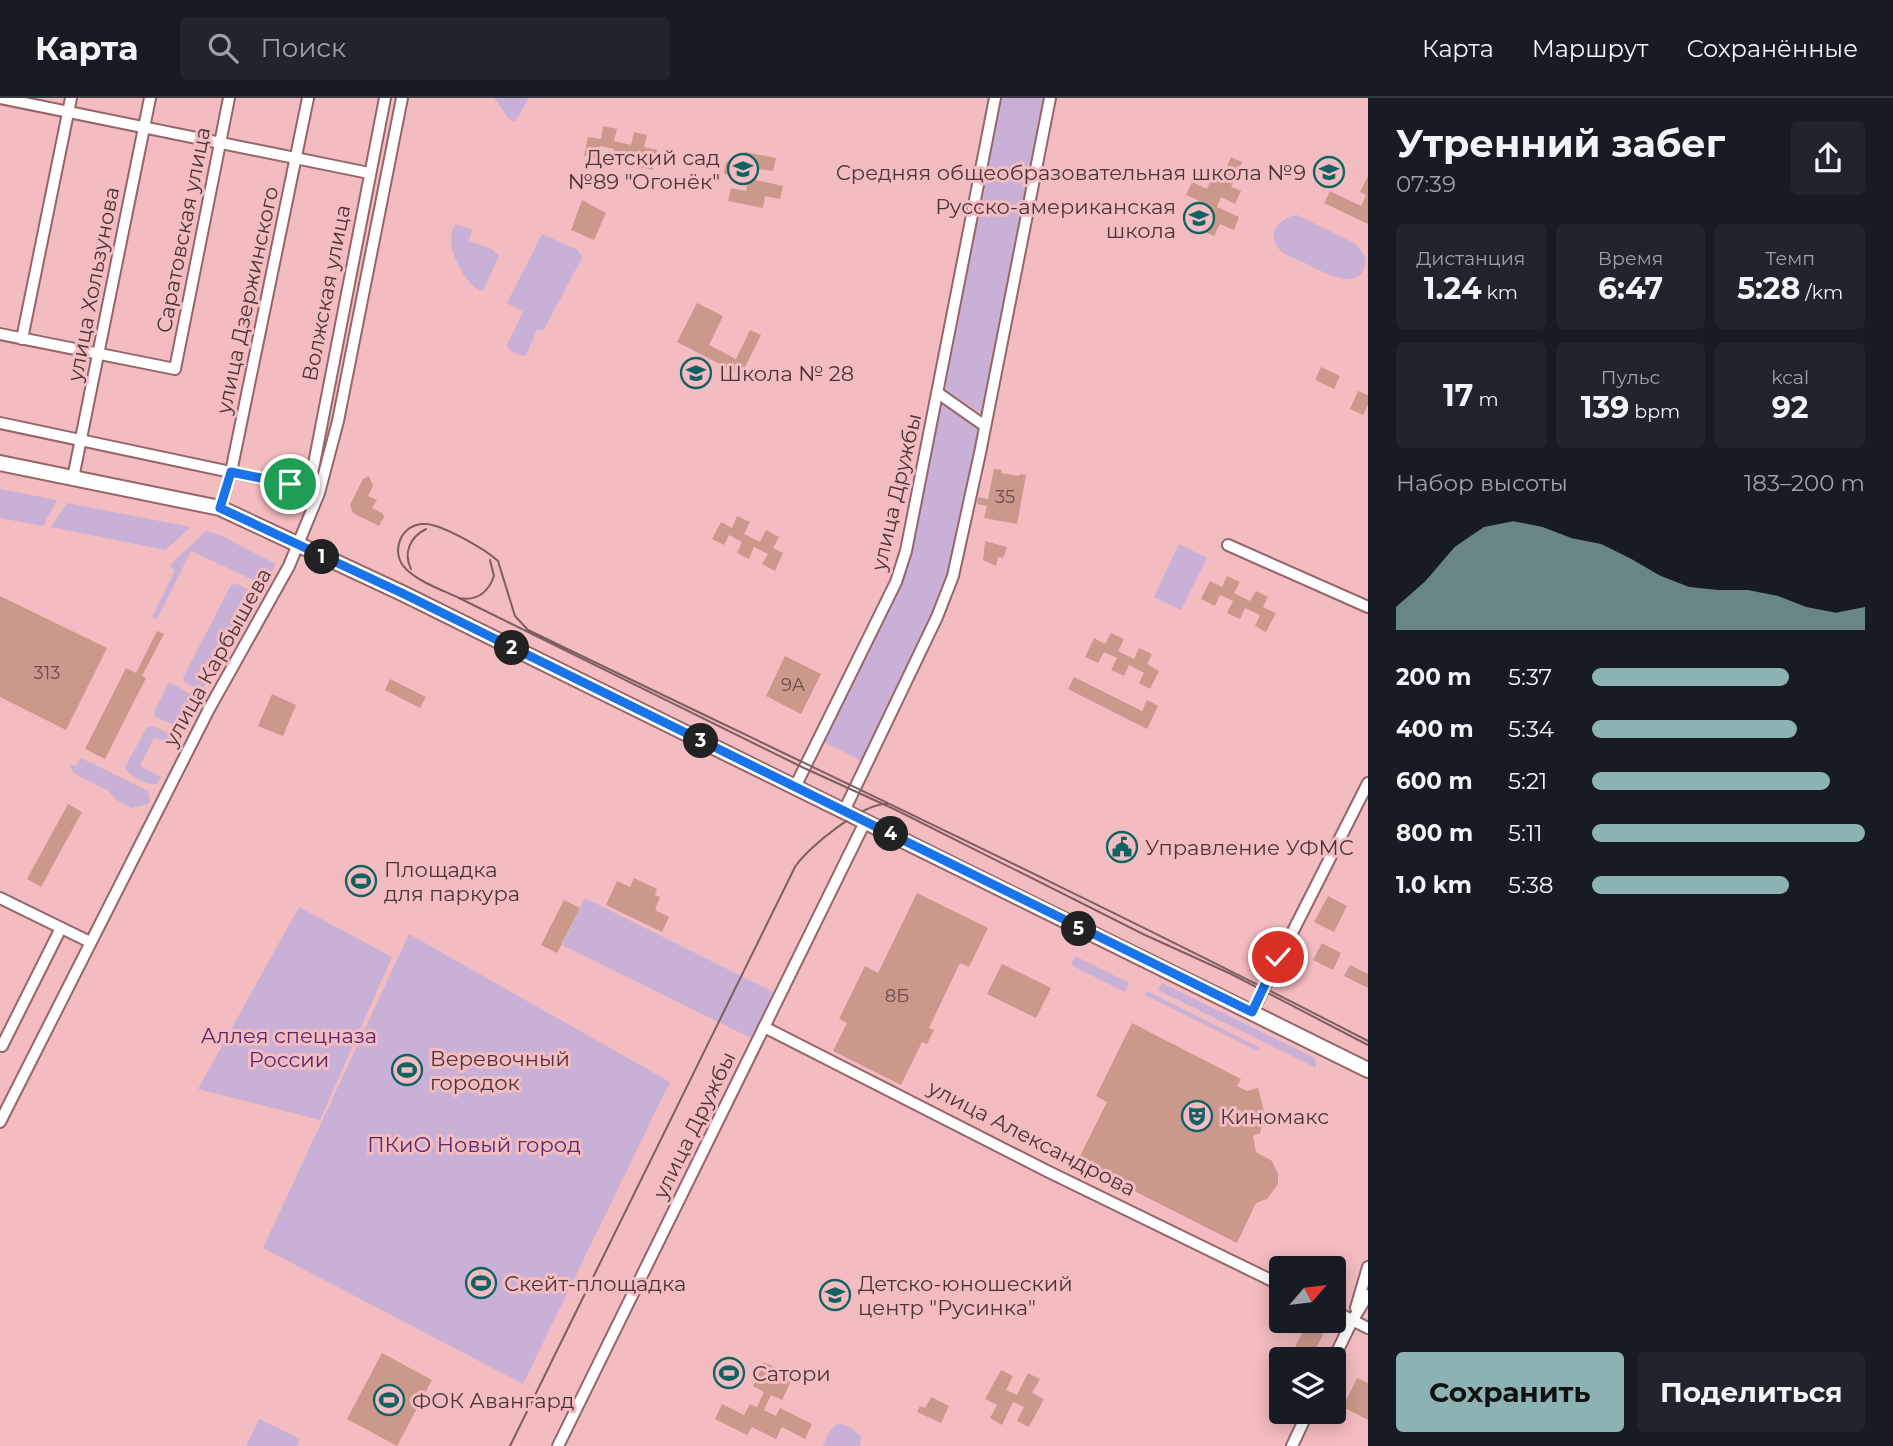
<!DOCTYPE html>
<html lang="ru">
<meta charset="utf-8">
<style>
:root{--surface:#171b24;--page:#20242c;--text:#f1f3f6;--muted:#9ea1a6;--line:#363941;--accent:#8cb2b3}
body{margin:0;font-family:Montserrat,sans-serif;background:var(--page);color:var(--text);height:100vh;display:flex;flex-direction:column;font-size:26px;white-space:nowrap}
*{box-sizing:border-box;margin:0}
p{font-size:23px;color:var(--muted)}
.icon{flex:none;width:38px;height:38px;fill:none;stroke:currentColor;stroke-width:2;stroke-linecap:round;stroke-linejoin:round}
.map{position:relative;flex:1;overflow:hidden}
.side{display:flex;flex-direction:column;background:var(--surface);width:525px}
.side>*{flex:none}
.needle{width:46px;rotate:62deg}
.tools{position:absolute;left:1269px;top:1158px;display:grid;gap:14px}
.tools a{display:grid;place-items:center;width:77px;height:77px;border-radius:7px;background:var(--surface);box-shadow:0 4px 18px #0003;font-size:35px}
.pin{position:absolute;display:grid;place-items:center;width:60px;height:60px;color:#fff;margin:-30px;border:4px solid #fff;border-radius:50%;box-shadow:0 2px 7px #0007}
.km{position:absolute;width:35px;height:35px;margin:-18px;border-radius:50%;background:#222;color:#fff;font-size:19px;line-height:35px;text-align:center}
.round{display:grid;place-items:center;flex:none;width:74px;height:74px;border-radius:7px;background:var(--page)}
.summary{display:flex;align-items:center;justify-content:space-between;height:119px;padding:0 28px}
h1{font-size:38px;font-weight:700;line-height:52px}
.figures{display:grid;grid-template-columns:repeat(3,1fr);gap:10px;height:119px;padding:7px 28px}
.figures div{display:grid;align-content:center;border-radius:7px;background:var(--page);text-align:center}
.figures b{font-size:30px;font-weight:700}
.figures small{font-size:19px;font-weight:400}
.figures p{font-size:19px}
.chart{height:196px;padding:14px 28px}
.chart p{display:flex;justify-content:space-between}
.chart svg{width:100%;height:126px;margin-top:7px;fill:var(--accent);opacity:.7}
.button{display:flex;gap:14px;margin-top:auto;padding:14px 28px}
.button a{flex:1;height:80px;border-radius:7px;background:var(--accent);color:#111;font-size:28px;font-weight:700;line-height:80px;text-align:center}
.button a+a{background:var(--page);color:var(--text)}
ul{padding:0 28px;list-style:none;font-size:23px}
li{display:grid;grid-template-columns:112px 84px 1fr;align-items:center;height:52px}
li i{height:18px;border-radius:9px;background:var(--accent)}
header{display:flex;align-items:center;gap:42px;box-sizing:border-box;height:98px;padding:0 35px;background:var(--surface);border-bottom:2px solid var(--line)}
header strong{font-size:33px}
nav{display:flex;gap:38px;margin-inline-start:auto;font-size:24px}
.search{width:490px;height:63px;background:var(--page);display:flex;align-items:center;gap:18px;box-sizing:border-box;padding:0 24px;border-radius:7px;color:var(--muted);font-size:26px}
main{display:flex;flex:1;min-height:0}
.map>svg:first-child{display:block}
</style>
<header>
<strong>Карта</strong>
<div class="search"><svg class="icon" aria-label="search" viewBox="0 0 24 24"><circle cx="10" cy="10" r="6"/><path d="M15 15l6 6"/></svg>Поиск</div>
<nav><a>Карта</a><a>Маршрут</a><a>Сохранённые</a></nav>
</header>
<main>
<div class="map">
<svg width="1368" height="1348" viewBox="0 0 1368 1348">
<rect width="100%" height="100%" fill="#f3bcc0"/>
<g fill="#c9b0d6">
<path d="M494,0H529L515,24L510,22Z"/>
<path d="M1000,0H1043L983,316L945,292Z"/>
<path d="M1297,117L1356,146L1366,160C1365,198 1322,174 1305,165C1297,161 1286,158 1280,152C1265,137 1280,119 1297,117Z"/>
<path d="M456,126L472,132L469,143L492,151L499,158L484,191L480,193C463,183 441,144 456,126Z"/>
<path d="M542,136L578,152L582,160L543,233L537,231L526,258C519,258 509,254 507,247L523,214L507,205Z"/>
<path d="M941,305L981,331L949,477L934,518L864,664L824,644L900,486L920,410Z"/>
<path d="M0,391L57,402L43,428L0,420Z"/>
<path d="M67,405L191,429L165,452L51,429Z"/>
<path d="M206,433L220,437L276,466L267,483L260,485L191,453L157,521L152,519L175,472L169,468Z"/>
<path d="M1179,446L1207,460L1181,512L1154,499Z"/>
<path d="M235,485L255,495V502L202,593L185,585L183,580L231,487Z"/>
<path d="M169,584L199,601L183,630L155,619L154,614Z"/>
<path d="M153,628L176,639L179,643L176,649L154,639L140,668L161,679L157,686C147,687 130,680 125,669L147,629Z"/>
<path d="M81,660L148,693L150,703L148,706L132,710L115,701L109,693L73,675L70,666L76,668Z"/>
<path d="M585,800L775,895L753,941L562,847Z"/>
<path d="M299,809L392,859L320,1022L198,991Z"/>
<path d="M409,836L670,984L523,1286L263,1150Z"/>
<path d="M1075,858L1129,885L1125,894L1071,867Z"/>
<path d="M1162,885L1315,960L1316,970L1158,892Z"/>
<path d="M1147,893L1260,950L1258,953L1145,897Z"/>
<path d="M259,1321L300,1341L297,1348H246Z"/>
<path d="M837,1326C847,1326 854,1331 861,1339L860,1348H823L830,1332Z"/>
</g>
<g fill="#cb998c">
<path d="M603,28L617,31L614,43L631,47L634,34L647,37L644,49L657,52L653,72L640,69L642,57L628,54L625,66L612,63L614,51L600,48L598,61L584,58L588,39L601,41Z"/>
<path d="M745,54L776,60L773,73L758,71L756,82L783,88L780,101L765,98L763,110L728,103L731,90L746,93L748,81L724,76L726,64L743,67Z"/>
<path d="M1231,59L1242,64L1231,89L1241,93L1235,106L1221,99L1217,109L1239,119L1234,132L1220,126L1214,138L1184,124L1190,111L1205,118L1209,107L1186,97L1192,84L1207,91L1212,79L1221,83Z"/>
<path d="M1368,78V126L1324,105L1330,93L1361,108L1366,97L1360,94Z"/>
<path d="M582,102L606,115L594,142L571,132Z"/>
<path d="M697,205L723,218L709,247L736,261L750,232L761,237L741,277L677,244Z"/>
<path d="M1321,269L1340,278L1334,291L1315,282Z"/>
<path d="M1358,293L1368,297V307L1363,317L1350,311Z"/>
<path d="M994,371L1002,372L1001,375L1019,378L1020,376L1026,377L1017,426L984,420L987,408L977,406L978,399L988,401Z"/>
<path d="M369,378L373,388L368,398L377,402L372,410L382,415L384,419L379,428L353,415L350,407L363,381Z"/>
<path d="M737,418L750,424L744,436L760,444L766,432L779,439L773,450L783,455L775,473L762,466L768,456L754,449L749,461L737,455L742,444L729,437L724,447L712,441L721,424L732,430Z"/>
<path d="M985,443L1007,449L1003,460L998,459L996,468L983,462Z"/>
<path d="M1227,478L1240,484L1234,495L1250,503L1256,493L1268,499L1263,509L1276,515L1266,534L1255,528L1260,517L1245,510L1240,521L1227,515L1233,503L1220,497L1215,508L1201,501L1210,483L1222,489Z"/>
<path d="M0,498L107,550L66,632L0,599Z"/>
<path d="M157,533L164,536L142,578L146,580L105,661L85,651L126,570L136,575Z"/>
<path d="M1111,535L1124,541L1118,553L1134,561L1139,550L1152,556L1147,566L1159,573L1150,591L1139,585L1144,575L1129,567L1124,578L1111,572L1117,560L1104,554L1098,565L1085,559L1094,540L1105,546Z"/>
<path d="M785,558L821,576L801,616L766,598Z"/>
<path d="M1074,579L1142,613L1147,602L1158,608L1147,631L1068,591Z"/>
<path d="M390,581L426,599L420,610L385,592Z"/>
<path d="M272,596L296,607L283,638L258,628Z"/>
<path d="M68,706L82,714L41,789L27,781Z"/>
<path d="M634,780L657,791L655,797L660,799L655,812L669,819L662,834L606,807L617,783L630,789Z"/>
<path d="M917,795L988,830L969,869L960,865L929,930L934,932L927,946L922,944L901,987L833,953L847,925L839,921L865,868L878,875Z"/>
<path d="M1328,798L1347,808L1334,834L1314,824Z"/>
<path d="M564,802L580,810L557,855L541,847Z"/>
<path d="M1322,845L1341,855L1333,872L1313,862Z"/>
<path d="M1002,866L1051,890L1036,920L987,896Z"/>
<path d="M1350,867L1368,876V890L1344,878Z"/>
<path d="M1132,925L1241,981L1237,988L1247,993L1258,990L1265,1017L1260,1035L1253,1038L1256,1054L1272,1063L1278,1076V1086L1267,1101L1256,1105L1237,1145L1077,1064L1107,1004L1096,998Z"/>
<path d="M1308,1224L1319,1230L1323,1237L1310,1262H1306L1292,1255Z"/>
<path d="M382,1255L432,1282L397,1348L347,1321Z"/>
<path d="M764,1264L793,1279L782,1302L771,1297L764,1312L776,1318L780,1310L812,1326L805,1341L782,1329L776,1341L752,1329L747,1337L715,1321L722,1306L744,1317L750,1306L757,1309L764,1294L753,1288Z"/>
<path d="M1001,1272L1013,1278L1006,1292L1017,1297L1028,1275L1040,1281L1032,1295L1044,1301L1029,1329L1017,1323L1024,1309L1013,1304L1002,1327L990,1320L997,1307L985,1301Z"/>
<path d="M1357,1280L1368,1285V1322L1343,1309Z"/>
<path d="M931,1299L949,1308L941,1325L917,1314L920,1308L925,1310Z"/>
</g>
<g fill="none" stroke-linecap="round" stroke-linejoin="round">
<g stroke="#966569" stroke-width="14">
<g id="minor">
<path d="M0,0L369,75"/>
<path d="M0,236L175,271L229,0"/>
<path d="M22,241L71,0"/>
<path d="M938,295L985,328"/>
<path d="M0,325L292,387L313,371L385,0"/>
<path d="M73,380L150,0"/>
<path d="M220,410L231,374L308,0"/>
<path d="M1228,447L1368,509"/>
<path d="M795,689L896,484L906,453L995,0"/>
<path d="M844,713L937,519L953,478L980,355L1050,0"/>
<path d="M0,800L90,844"/>
<path d="M1252,914L1368,685"/>
<path d="M764,929L1047,1073L1281,1187"/>
<path d="M2,948L61,830"/>
<path d="M0,1024L209,611L289,468L319,395L338,323L402,0"/>
<path d="M1356,1210L1368,1169"/>
<path d="M1334,1213L1368,1230"/>
<path d="M1333,1262L1352,1223L1368,1197"/>
<path d="M558,1348L865,724"/>
<path d="M1292,1348L1308,1314"/>
</g>
</g>
<g stroke="#966569" stroke-width="18">
<path id="major" d="M0,365L220,410L404,496L1368,972"/>
</g>
<use href="#minor" stroke="#fff" stroke-width="10"/>
<use href="#major" stroke="#fff" stroke-width="14"/>
<g stroke="#7e5e60" stroke-width="2">
<path d="M411,471C403,455 410,439 426,431"/>
<path d="M459,500C476,503 488,495 494,478L490,462"/>
<path d="M1368,943C1091,800 809,668 528,532L515,518L498,463C485,451 443,427 426,426C401,424 389,455 406,471C419,484 442,492 459,500L804,670L894,711L1145,837L1231,876L1368,947"/>
<path d="M510,1348L795,769C808,749 863,705 887,706"/>
</g>
</g>
<g fill="none" stroke-linecap="round" stroke-linejoin="round">
<g stroke="#fff" stroke-width="14">
<path id="route" d="M290,386L231,374L220,410L404,496L1252,914L1278,859"/>
</g>
<use href="#route" stroke="#1a73e8" stroke-width="9"/>
</g>
<defs>
<g id="school-ring" transform="scale(1.575)"><circle r="9.5" fill="#f3bcc0" stroke="#116262" stroke-width="1.5"/><path d="M0-5L7-2L0 1L-7-2ZM-4 1L0 2.5L4 1V4Q0 6-4 4Z" fill="#116262"/></g>
<g id="civic-ring" transform="scale(1.575)"><circle r="9.5" fill="#f3bcc0" stroke="#116262" stroke-width="1.5"/><path d="M-.6-6.5H3V-4.5H.6V-3L4-1V1h2V6H-6V1h2V-1L-.6-3ZM-1.2 2.5V6h2.4V2.5Z" fill="#116262"/></g>
<g id="stadium-ring" transform="scale(1.575)"><circle r="9.5" fill="#f3bcc0" stroke="#116262" stroke-width="1.5"/><path d="M0-5a6.5 5 0 1 0 0 10a6.5 5 0 1 0 0-10ZM-3.5-1.8h7v3.6h-7Z" fill="#116262"/></g>
<g id="theatre-ring" transform="scale(1.575)"><circle r="9.5" fill="#f3bcc0" stroke="#116262" stroke-width="1.5"/><path d="M-5-5.5Q0-4 5-5.5V0Q5 5 0 6Q-5 5-5 0ZM-3.3-2.5H-1v1.5H-3.3ZM1-2.5H3.3v1.5H1ZM-2.8 1Q0 5.5 2.8 1Z" fill="#116262"/></g>
</defs>
<g fill-rule="evenodd">
<use href="#school-ring" x="743" y="71"/>
<use href="#school-ring" x="1329" y="74"/>
<use href="#school-ring" x="1199" y="120"/>
<use href="#school-ring" x="696" y="275"/>
<use href="#civic-ring" x="1122" y="749"/>
<use href="#stadium-ring" x="361" y="783"/>
<use href="#stadium-ring" x="407" y="972"/>
<use href="#theatre-ring" x="1197" y="1018"/>
<use href="#stadium-ring" x="481" y="1185"/>
<use href="#school-ring" x="835" y="1197"/>
<use href="#stadium-ring" x="729" y="1275"/>
<use href="#stadium-ring" x="389" y="1302"/>
</g>
<g text-anchor="middle" dominant-baseline="central" stroke-width="6" stroke-linejoin="round" paint-order="stroke">
<g font-size="18" fill="#6b4e4c">
<text x="1005" y="399">35</text>
<text x="47" y="575">313</text>
<text x="793" y="587">9А</text>
<text x="897" y="898">8Б</text>
</g>
<g font-size="21" fill="#4b3536" stroke="#f3bcc0" text-anchor="start">
<text x="720" y="59" text-anchor="end">Детский сад<tspan x="720" dy="24">№89 "Огонёк"</tspan></text>
<text x="1306" y="74" text-anchor="end">Средняя общеобразовательная школа №9</text>
<text x="1176" y="108" text-anchor="end">Русско-американская<tspan x="1176" dy="24">школа</tspan></text>
<text x="719" y="275">Школа № 28</text>
<text x="1145" y="749">Управление УФМС</text>
<text x="384" y="771">Площадка<tspan x="384" dy="24">для паркура</tspan></text>
<text x="430" y="960">Веревочный<tspan x="430" dy="24">городок</tspan></text>
<text x="1220" y="1018">Киномакс</text>
<text x="504" y="1185">Скейт-площадка</text>
<text x="858" y="1185">Детско-юношеский<tspan x="858" dy="24">центр "Русинка"</tspan></text>
<text x="752" y="1275">Сатори</text>
<text x="412" y="1302">ФОК Авангард</text>
</g>
<g font-size="21" fill="#4b3536" stroke="#f3bcc0">
<text transform="translate(183 132) rotate(-79)">Саратовская улица</text>
<text transform="translate(93 186) rotate(-79)">улица Хользунова</text>
<text transform="translate(326 195) rotate(-79)">Волжская улица</text>
<text transform="translate(247 202) rotate(-78)">улица Дзержинского</text>
<text transform="translate(896 394) rotate(-77)">улица Дружбы</text>
<text transform="translate(217 559) rotate(-61)">улица Карбышева</text>
<text transform="translate(694 1027) rotate(-64)">улица Дружбы</text>
<text transform="translate(1032 1040) rotate(27)">улица Александрова</text>
</g>
<g font-size="21" fill="#59286e" stroke="#f3bcc0">
<text x="289" y="937">Аллея спецназа<tspan x="289" dy="24">России</tspan></text>
<text x="474" y="1046">ПКиО Новый город</text>
</g>
</g>
</svg>
<div class="tools">
<a><svg class="needle" viewBox="-14 -14 28 28"><path d="M0-13l5 13h-10z" fill="#e53935"/><path d="M0 13l5-13h-10z" fill="#9ea1a6"/></svg></a>
<a><svg class="icon" aria-label="layers" viewBox="0 0 24 24"><path d="M12 4l9 5-9 5-9-5zM3 14l9 5 9-5"/></svg></a>
</div>
<div class="pin" style="left:290px;top:386px;background:#1e9e55"><svg class="icon" aria-label="arrive" viewBox="0 0 24 24"><path d="M6 21V4h12l-3 4 3 4H6"/></svg></div>
<div class="pin" style="left:1278px;top:859px;background:#d93025"><svg class="icon" aria-label="check" viewBox="0 0 24 24"><path d="M5 12l5 5 9-10"/></svg></div>
<b class="km" style="left:322px;top:459px">1</b>
<b class="km" style="left:512px;top:550px">2</b>
<b class="km" style="left:701px;top:643px">3</b>
<b class="km" style="left:891px;top:736px">4</b>
<b class="km" style="left:1079px;top:831px">5</b>
</div>
<section class="side">
<div class="summary"><div><h1>Утренний забег</h1><p>07:39</p></div><a class="round"><svg class="icon" aria-label="share" viewBox="0 0 24 24"><path d="M12 15V3M7 8l5-5 5 5M5 13v7h14v-7"/></svg></a></div>
<div class="figures">
<div><p>Дистанция</p><b>1.24<small> km</small></b></div>
<div><p>Время</p><b>6:47</b></div>
<div><p>Темп</p><b>5:28<small> /km</small></b></div>
</div>
<div class="figures">
<div><b>17<small> m</small></b></div>
<div><p>Пульс</p><b>139<small> bpm</small></b></div>
<div><p>kcal</p><b>92</b></div>
</div>
<div class="chart"><p><span>Набор высоты</span>183–200 m</p>
<svg viewBox="0 0 160 44" preserveAspectRatio="none"><path d="M0 44V36L10 27L20 15L30 8L40 6L50 8L60 12L70 14L80 19L90 25L100 29L110 30L120 30L130 32L140 36L150 38L160 36V44z"/></svg>
</div>
<ul>
<li><b>200 m</b>5:37<i style="width:72%"></i></li>
<li><b>400 m</b>5:34<i style="width:75%"></i></li>
<li><b>600 m</b>5:21<i style="width:87%"></i></li>
<li><b>800 m</b>5:11<i style="width:100%"></i></li>
<li><b>1.0 km</b>5:38<i style="width:72%"></i></li>
</ul>
<div class="button"><a>Сохранить</a><a>Поделиться</a></div>
</section>
</main>
